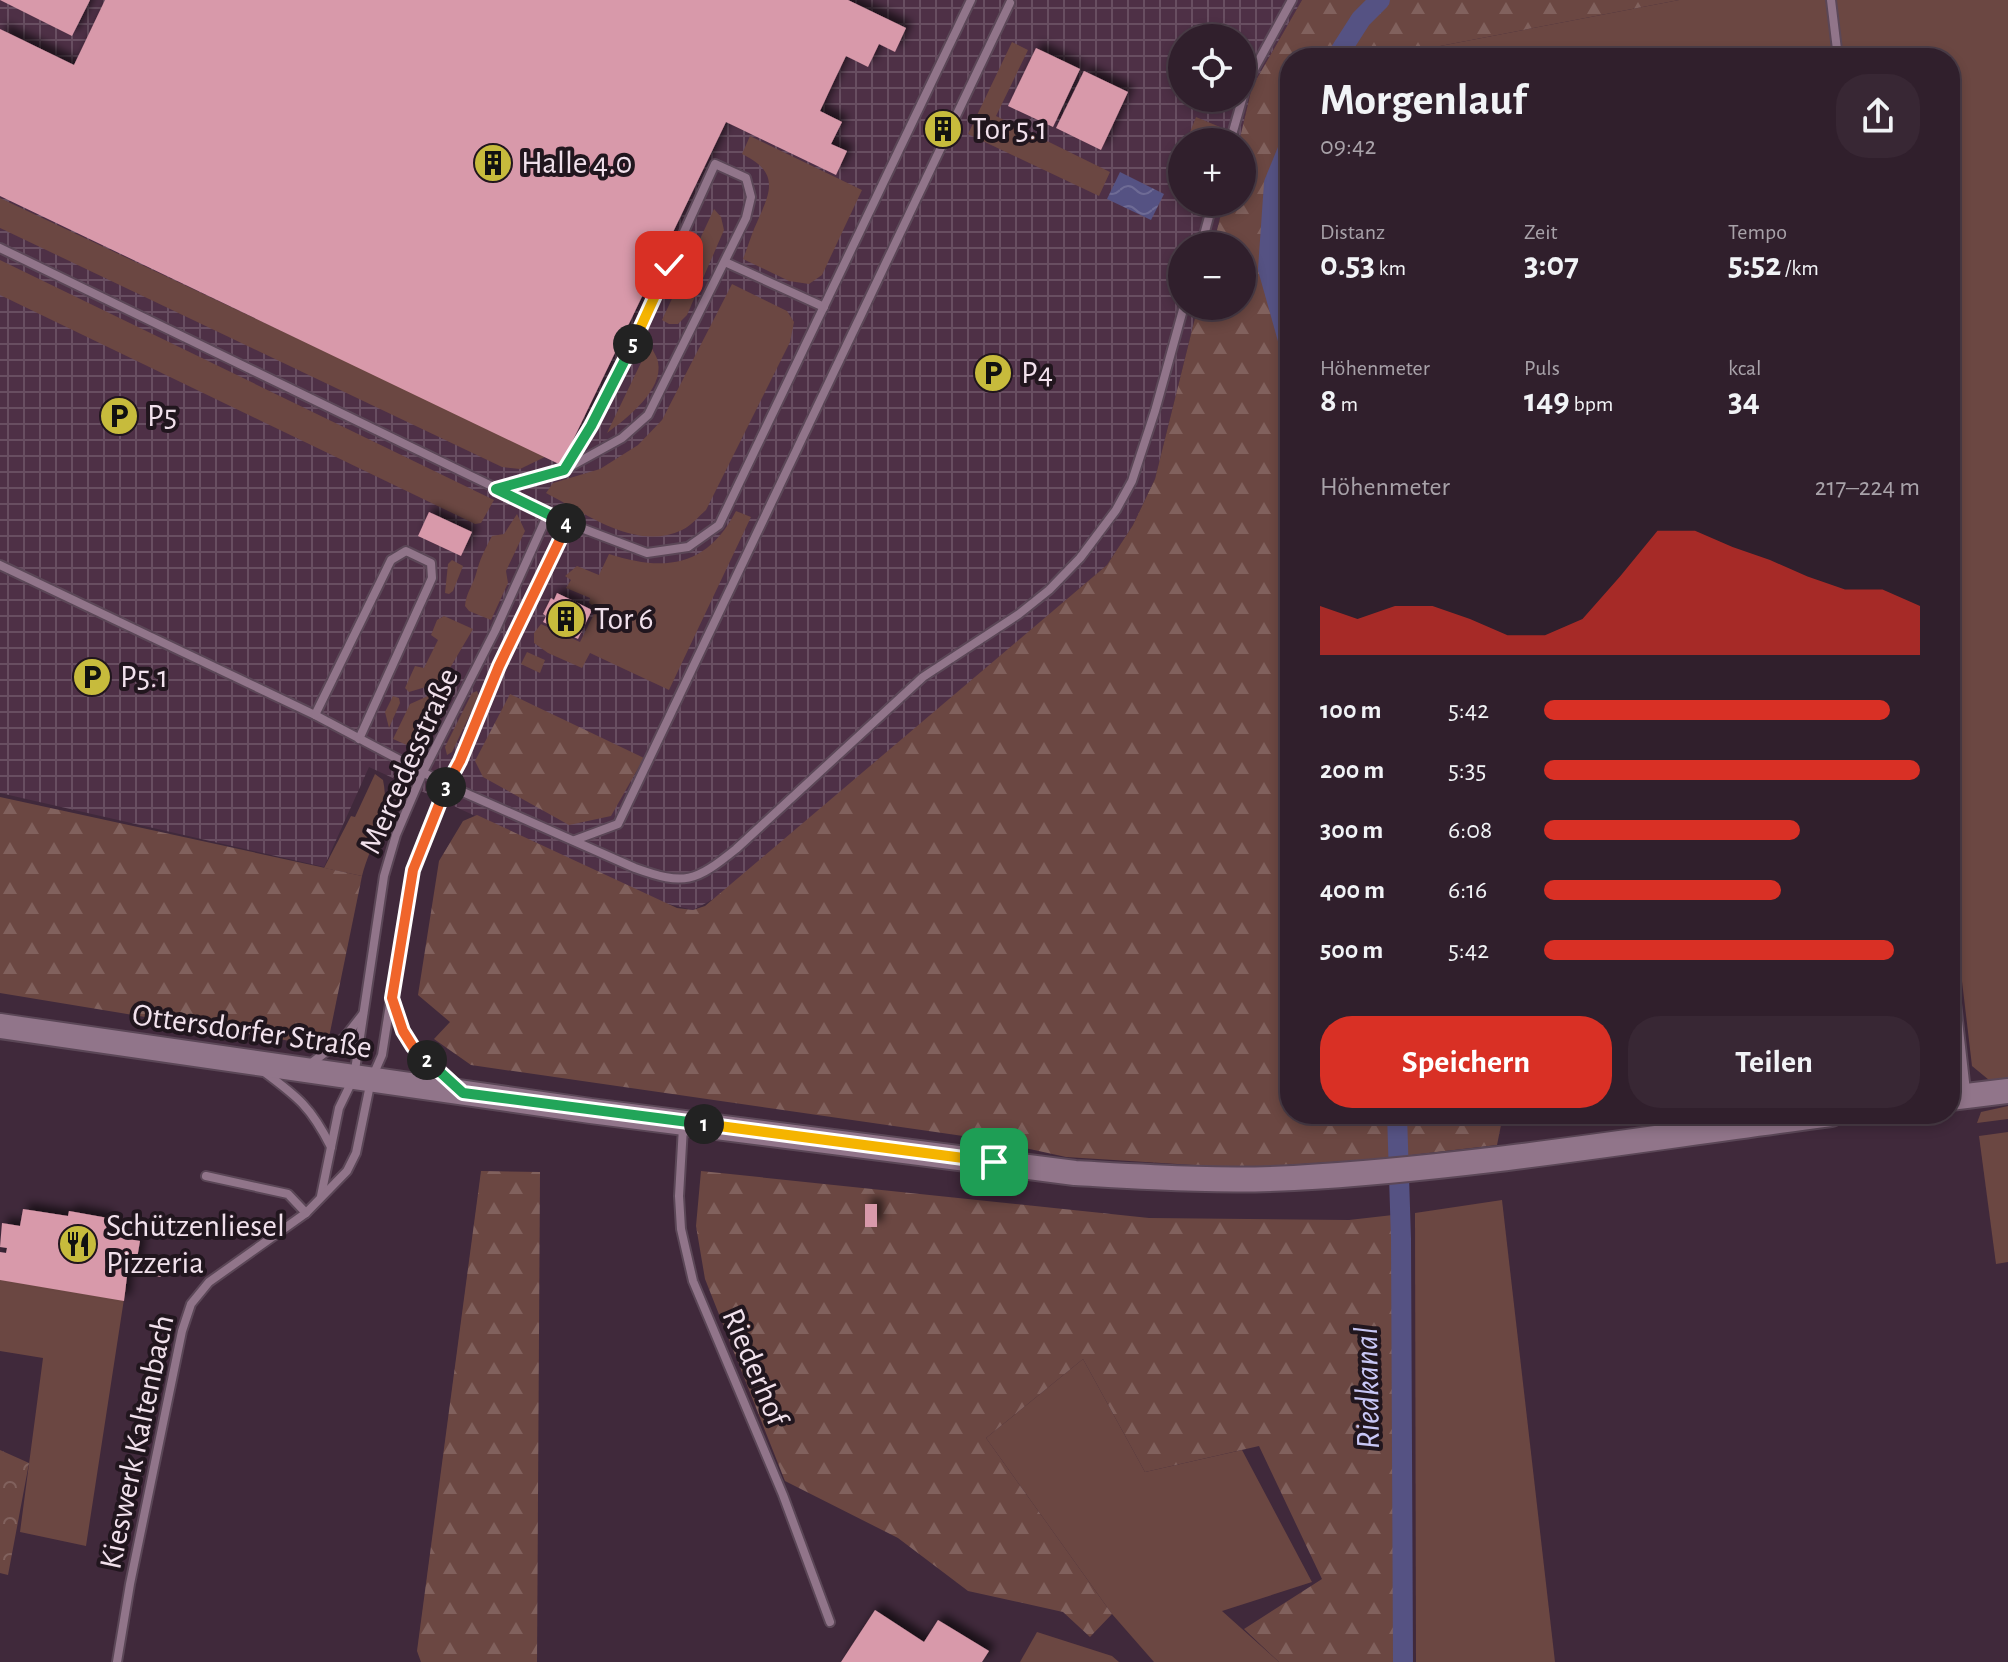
<!DOCTYPE html>
<html lang="de">
<meta charset="utf-8">
<style>
:root{--surface:#301f2c;--page:#382734;--text:#f1f3f6;--muted:#a8a2a9;--line:#4b3d48;--accent:#d93025}
body{margin:0;font-family:"Alegreya Sans",sans-serif;background:var(--page);color:var(--text);height:100vh;display:flex;flex-direction:column;font-size:30px;white-space:nowrap}
*{box-sizing:border-box;margin:0}
p{font-size:26px;color:var(--muted)}
.icon{flex:none;width:44px;height:44px;fill:none;stroke:currentColor;stroke-width:2;stroke-linecap:round;stroke-linejoin:round}
.map{position:relative;flex:1;overflow:hidden}
.side{position:absolute;left:1280px;top:48px;width:680px;height:1076px;display:flex;flex-direction:column;background:var(--surface);border-radius:32px;box-shadow:0 4px 12px #0003,0 0 0 2px var(--line)}
.side>*{flex:none}
.controls{position:absolute;left:1168px;top:24px;display:grid;gap:16px}
.controls a{display:grid;place-items:center;width:88px;height:88px;border-radius:50%;background:var(--surface);box-shadow:0 4px 12px #0003,0 0 0 2px var(--line);font-size:40px}
.pin{position:absolute;display:grid;place-items:center;width:68px;height:68px;color:#fff;margin:-34px;border-radius:16px;box-shadow:0 4px 12px #0006}
.km{position:absolute;width:40px;height:40px;margin:-20px;border-radius:50%;background:#222;color:#fff;font-size:22px;line-height:40px;text-align:center}
.round{display:grid;place-items:center;flex:none;width:84px;height:84px;border-radius:32px;background:var(--page)}
.head{display:flex;align-items:center;justify-content:space-between;height:136px;padding:0 40px}
h1{font-size:44px;font-weight:600;line-height:60px}
.figures{display:grid;grid-template-columns:repeat(3,1fr);gap:12px;height:136px;padding:8px 40px}
.figures div{display:grid;align-content:center}
.figures b{font-size:34px;font-weight:600}
.figures small{font-size:22px;font-weight:400}
.figures p{font-size:22px}
.chart{height:224px;padding:16px 40px}
.chart p{display:flex;justify-content:space-between}
.chart svg{width:100%;height:144px;margin-top:8px;fill:var(--accent);opacity:.7}
.cta{display:flex;gap:16px;margin-top:auto;padding:16px 40px}
.cta a{flex:1;height:92px;border-radius:32px;background:var(--accent);color:#fff;font-size:32px;font-weight:600;line-height:92px;text-align:center}
.cta a+a{background:var(--page);color:var(--text)}
ul{padding:0 40px;list-style:none;font-size:26px}
li{display:grid;grid-template-columns:128px 96px 1fr;align-items:center;height:60px}
li i{height:20px;border-radius:10px;background:var(--accent)}
.map>svg:first-child{display:block}
</style>
<div class="map">
<svg width="2008" height="1662" viewBox="0 0 2008 1662">
<defs>
<pattern id="industrial-grid" width="8" height="8" patternUnits="userSpaceOnUse" patternTransform="scale(2)"><rect width="8" height="8" fill="#4e3046"/><path d="M0 4h8M4 0v8" fill="none" stroke="#684e61"/></pattern>
<pattern id="forest-firs" width="22" height="20" patternUnits="userSpaceOnUse" patternTransform="scale(2)"><rect width="22" height="20" fill="#6b4742"/><path d="M5 1l3.5 6h-7zM16 11l3.5 6h-7z" fill="#81615d"/></pattern>
<pattern id="park-crowns" width="20" height="18" patternUnits="userSpaceOnUse" patternTransform="scale(2)"><rect width="20" height="18" fill="#6b4742"/><path d="M2 6a3 3 0 1 1 6 0M12 15a3 3 0 1 1 6 0" fill="none" stroke="#81615d"/></pattern>
<pattern id="water-waves" width="16" height="10" patternUnits="userSpaceOnUse" patternTransform="scale(2)"><rect width="16" height="10" fill="#555283"/><path d="M0 5q4-4 8 0t8 0" fill="none" stroke="#6e6b95"/></pattern>
<filter id="shadow"><feDropShadow dx="6" dy="-6" stdDeviation="4" flood-color="#0009"/></filter>
</defs>
<rect width="100%" height="100%" fill="#40293b"/>
<path fill="url(#industrial-grid)" fill-rule="evenodd" d="M0,0H1302L1252,87L1239,142H1182V202H1224L1213,246H1182V306H1198L1155,479L1133,525L1107,565L719,896L693,910L664,903L369,767L324,867L0,793ZM1182,38H1242V98H1182Z"/>
<g fill="#6b4742">
<path d="M1679,0H2008V1078L1989,1080L1972,1066L1950,879V58H1411L1414,51Z"/>
<path d="M1012,42L1028,50L996,116L1110,172L1099,196L968,134Z"/>
<path d="M1196,117L1220,127L1216,142H1186Z"/>
<path d="M750,136L862,190L822,275L809,284L789,281L743,259C747,249 750,239 754,229C768,196 784,174 742,154Z"/>
<path d="M0,198L547,456L520,469L502,467L0,228Z"/>
<path d="M714,209L721,217L724,230L687,315L678,324H669L662,320Z"/>
<path d="M0,260L494,500L481,523L475,524L0,295Z"/>
<path d="M732,284L787,311L794,322L790,342L706,510C699,516 691,526 682,530C636,552 585,513 546,493L553,483L600,469L638,445L662,420Z"/>
<path d="M650,344C652,350 657,356 658,362C664,390 626,419 607,433Z"/>
<path d="M736,511L751,517L669,690L590,653L582,668L548,653L534,643V633L541,624L580,642L597,608L589,603L590,598L566,588L571,580L565,576L577,566L599,575L609,554C665,572 707,567 736,511Z"/>
<path d="M517,514L525,531L506,571L508,583L491,620L469,611L465,606C466,593 473,585 476,574C480,559 484,551 492,536L504,534Z"/>
<path d="M452,560L463,566L453,591L449,594L445,593L448,564Z"/>
<path d="M444,616L473,629L447,673L436,684L409,692L405,688L415,666L424,668L438,640L431,635L437,620Z"/>
<path d="M527,652L545,660L540,673L521,664Z"/>
<path d="M455,684L425,746L416,749L393,739L410,704Z"/>
<path d="M477,691L479,696L452,752L447,755L445,747L472,693Z"/>
<path d="M393,696L399,698L400,703L389,728L385,712Z"/>
<path d="M375,774L383,780C391,816 371,842 362,876L324,868L351,816L355,817Z"/>
<path d="M2008,1106V1119L1977,1123L1981,1112Z"/>
<path d="M2008,1132V1262L1996,1264L1979,1136Z"/>
<path d="M1502,1200L1555,1662H1416L1415,1213Z"/>
<path d="M0,1265L126,1286L86,1546L20,1532L43,1358L0,1351Z"/>
<path d="M1083,1359L1145,1472L1242,1450L1312,1582L1222,1611L1279,1662H1154L1112,1614L986,1438Z"/>
<path d="M1037,1632L1112,1656L1119,1662H1020Z"/>
</g>
<g fill="url(#forest-firs)">
<path d="M1302,0H1679L1414,51L1411,58H1290V1114H1500L1501,1125L1497,1145L1377,1159L1241,1168L1066,1157L984,1139L471,1065L434,1039L450,1022L418,995L439,861L463,821L477,815L677,908L693,910L705,906L1107,565L1133,525L1155,479L1198,306H1242V246H1213L1224,202H1242V142H1239L1252,87Z"/>
<path d="M510,694L644,758L611,816L569,825L483,777L475,761Z"/>
<path d="M0,797L362,876L327,1047L0,993Z"/>
<path d="M481,1171L540,1172L537,1662H421L417,1651Z"/>
<path d="M701,1171L1149,1218L1349,1220L1393,1215L1394,1662H1279L1244,1629L1322,1579L1259,1446L1145,1472L1083,1359L986,1438L1112,1614L1090,1637L1063,1612L968,1591L898,1538L785,1481L705,1279L696,1226Z"/>
</g>
<path fill="url(#park-crowns)" d="M0,1450L29,1463L8,1575L0,1573Z"/>
<path fill="url(#water-waves)" d="M1120,172L1164,194L1151,220L1107,199Z"/>
<g fill="none" stroke-linecap="round" stroke-linejoin="round">
<g stroke="#555283" stroke-width="20">
<path d="M1336,58L1361,19L1380,0"/>
<path d="M1290,144L1274,183L1268,269L1290,347"/>
<path d="M1397,1114L1401,1239L1403,1662"/>
</g>
</g>
<g fill="#d899aa" filter="url(#shadow)">
<path d="M0,0H90L72,36Z"/>
<path d="M105,0H848L906,28L895,52L879,44L868,67L846,56L834,81L820,111L842,122L831,144L847,151L836,175L726,122L561,465L0,196V29L74,65Z"/>
<path d="M1036,48L1080,69L1053,127L1008,106Z"/>
<path d="M1084,71L1128,92L1101,150L1056,128Z"/>
<path d="M943,121L949,124L943,137L937,134Z"/>
<path d="M429,512L472,532L461,556L418,536Z"/>
<path d="M557,593L592,610L578,639L543,622L546,616L543,614L551,598L554,600Z"/>
<rect x="865" y="1204" width="12" height="23"/>
<path d="M23,1209L68,1216L69,1211L108,1218L105,1235L140,1241L135,1270L128,1268L124,1301L0,1280V1252L6,1253L7,1248L0,1247L2,1223L20,1226Z"/>
<path d="M145,1266L162,1269L161,1277L143,1274Z"/>
<path d="M875,1610L924,1642L938,1620L989,1651L982,1662H841Z"/>
</g>
<g fill="none" stroke-linecap="round" stroke-linejoin="round">
<g stroke="#5b4757" stroke-width="12">
<g id="lane">
<path d="M1831,0L1838,58"/>
<path d="M1230,142L1247,82L1292,0"/>
<path d="M1201,246L1213,202"/>
<path d="M0,248L568,523L647,553L688,547L719,525L971,0"/>
<path d="M725,262L824,307"/>
<path d="M497,488L564,470L623,366L715,164L746,178L751,197L746,218L648,415L622,438L564,470"/>
<path d="M0,565L315,715L447,785L635,868C685,886 695,882 736,849L923,677L1019,614L1049,590L1080,558L1116,510L1132,481L1155,411L1184,306"/>
<path d="M315,715L391,560L406,551L431,563L432,578L359,739"/>
<path d="M575,840L618,824L1010,3"/>
<path d="M1950,950L1966,1091"/>
<path d="M393,1003C401,1039 426,1059 452,1083"/>
<path d="M309,1065L345,1037L363,1014"/>
<path d="M263,1071C298,1097 311,1107 331,1147"/>
<path d="M683,1127L679,1196L681,1229L693,1281L783,1495L830,1622"/>
<path d="M206,1176L288,1194L306,1213"/>
<path d="M321,1196L339,1108L354,1077L384,876L396,835L423,772L495,631L548,514"/>
<path d="M117,1662L130,1584L182,1331L191,1304L209,1282L306,1213L347,1171L356,1153L371,1080L382,1055L405,909L413,870L424,836L460,761L499,666L568,523"/>
</g>
</g>
<g stroke="#5b4757" stroke-width="28">
<g id="secondary">
<path d="M0,1026L591,1111L1075,1173C1148,1177 1221,1182 1294,1178C1473,1168 1652,1137 1831,1114"/>
<path d="M1950,1098L2008,1091"/>
</g>
</g>
<use href="#lane" stroke="#91758a" stroke-width="8"/>
<use href="#secondary" stroke="#91758a" stroke-width="24"/>
</g>
<g fill="none" stroke-linecap="round" stroke-linejoin="round">
<g stroke="#fff" stroke-width="16">
<path id="split-1" d="M704,1124L994,1162"/>
</g>
<g stroke="#fff" stroke-width="16">
<path id="split-2" d="M427,1060L463,1093L704,1124"/>
</g>
<g stroke="#fff" stroke-width="16">
<path id="split-3" d="M427,1060L413,1047L403,1031L392,998L413,870L446,787"/>
</g>
<g stroke="#fff" stroke-width="16">
<path id="split-4" d="M446,787L460,761L499,666L568,523H566"/>
</g>
<g stroke="#fff" stroke-width="16">
<path id="split-5" d="M566,523L496,489L564,470L591,426L633,344"/>
</g>
<g stroke="#fff" stroke-width="16">
<path id="split-6" d="M633,344L669,265"/>
</g>
<use href="#split-1" stroke="#f5b400" stroke-width="10"/>
<use href="#split-2" stroke="#22a559" stroke-width="10"/>
<use href="#split-3" stroke="#f0652b" stroke-width="10"/>
<use href="#split-4" stroke="#f0652b" stroke-width="10"/>
<use href="#split-5" stroke="#22a559" stroke-width="10"/>
<use href="#split-6" stroke="#f5b400" stroke-width="10"/>
</g>
<defs>
<g id="building-disc" transform="scale(2)"><circle r="9.5" fill="#c7bb3c" stroke="#21161e"/><path d="M-4-6H4V6H1V3H-1V6H-4ZM-2.5-4.3h1.7v1.8h-1.7ZM.8-4.3h1.7v1.8H.8ZM-2.5-1h1.7V.8h-1.7ZM.8-1h1.7V.8H.8Z" fill="#111"/></g>
<g id="parking-disc" transform="scale(2)"><circle r="9.5" fill="#c7bb3c" stroke="#21161e"/><path d="M-3.5-5.5H1a3.5 3.5 0 0 1 0 7H-1V5.5H-3.5ZM-1-3.4V-.6H.8a1.4 1.4 0 0 0 0-2.8Z" fill="#111"/></g>
<g id="restaurant-disc" transform="scale(2)"><circle r="9.5" fill="#c7bb3c" stroke="#21161e"/><path d="M-5-6h1v4h1v-4h1v4h1v-4h1v5L-1.5 .5V6h-2V.5L-5-1ZM5-6V6H3V1.5H1.5Q1.5-4 5-6Z" fill="#111"/></g>
</defs>
<g fill-rule="evenodd">
<use href="#building-disc" x="943" y="129"/>
<use href="#building-disc" x="493" y="163"/>
<use href="#parking-disc" x="993" y="373"/>
<use href="#parking-disc" x="119" y="416"/>
<use href="#building-disc" x="566" y="619"/>
<use href="#parking-disc" x="92" y="677"/>
<use href="#restaurant-disc" x="78" y="1244"/>
</g>
<g text-anchor="middle" dominant-baseline="central" stroke-width="8" stroke-linejoin="round" paint-order="stroke">
<g font-size="32" fill="#f1e1ec" stroke="#21161e" text-anchor="start">
<text x="971" y="129">Tor 5.1</text>
<text x="521" y="163">Halle 4.0</text>
<text x="1021" y="373">P4</text>
<text x="147" y="416">P5</text>
<text x="594" y="619">Tor 6</text>
<text x="120" y="677">P5.1</text>
<text x="106" y="1226">Schützenliesel<tspan x="106" dy="37">Pizzeria</tspan></text>
</g>
<g font-size="32" fill="#f1e1ec" stroke="#21161e">
<text transform="translate(409 761) rotate(-66)">Mercedesstraße</text>
<text transform="translate(252 1031) rotate(8)">Ottersdorfer Straße</text>
<text transform="translate(755 1367) rotate(67)">Riederhof</text>
<text transform="translate(137 1442) rotate(-78)">Kieswerk Kaltenbach</text>
</g>
<g font-size="34" font-style="italic" fill="#c8c7f6" stroke="#21161e">
<text transform="translate(1368 1388) rotate(-91)">Riedkanal</text>
</g>
</g>
</svg>
<div class="controls">
<a><svg class="icon" aria-label="locate" viewBox="0 0 24 24"><circle cx="12" cy="12" r="6"/><path d="M12 2v4M12 18v4M2 12h4M18 12h4"/></svg></a>
<a>+</a>
<a>−</a>
</div>
<div class="pin" style="left:994px;top:1162px;background:#1e9e55"><svg class="icon" aria-label="arrive" viewBox="0 0 24 24"><path d="M6 21V4h12l-3 4 3 4H6"/></svg></div>
<div class="pin" style="left:669px;top:265px;background:#d93025"><svg class="icon" aria-label="check" viewBox="0 0 24 24"><path d="M5 12l5 5 9-10"/></svg></div>
<b class="km" style="left:704px;top:1124px">1</b>
<b class="km" style="left:427px;top:1060px">2</b>
<b class="km" style="left:446px;top:787px">3</b>
<b class="km" style="left:566px;top:523px">4</b>
<b class="km" style="left:633px;top:344px">5</b>
<section class="side">
<div class="head"><div><h1>Morgenlauf</h1><p>09:42</p></div><a class="round"><svg class="icon" aria-label="share" viewBox="0 0 24 24"><path d="M12 15V3M7 8l5-5 5 5M5 13v7h14v-7"/></svg></a></div>
<div class="figures">
<div><p>Distanz</p><b>0.53<small> km</small></b></div>
<div><p>Zeit</p><b>3:07</b></div>
<div><p>Tempo</p><b>5:52<small> /km</small></b></div>
</div>
<div class="figures">
<div><p>Höhenmeter</p><b>8<small> m</small></b></div>
<div><p>Puls</p><b>149<small> bpm</small></b></div>
<div><p>kcal</p><b>34</b></div>
</div>
<div class="chart"><p><span>Höhenmeter</span>217–224 m</p>
<svg viewBox="0 0 160 44" preserveAspectRatio="none"><path d="M0 44V29L10 33L20 29L30 29L40 33L50 38L60 38L70 33L80 20L90 6L100 6L110 11L120 15L130 20L140 24L150 24L160 29V44z"/></svg>
</div>
<ul>
<li><b>100 m</b>5:42<i style="width:92%"></i></li>
<li><b>200 m</b>5:35<i style="width:100%"></i></li>
<li><b>300 m</b>6:08<i style="width:68%"></i></li>
<li><b>400 m</b>6:16<i style="width:63%"></i></li>
<li><b>500 m</b>5:42<i style="width:93%"></i></li>
</ul>
<div class="cta"><a>Speichern</a><a>Teilen</a></div>
</section>
</div>
